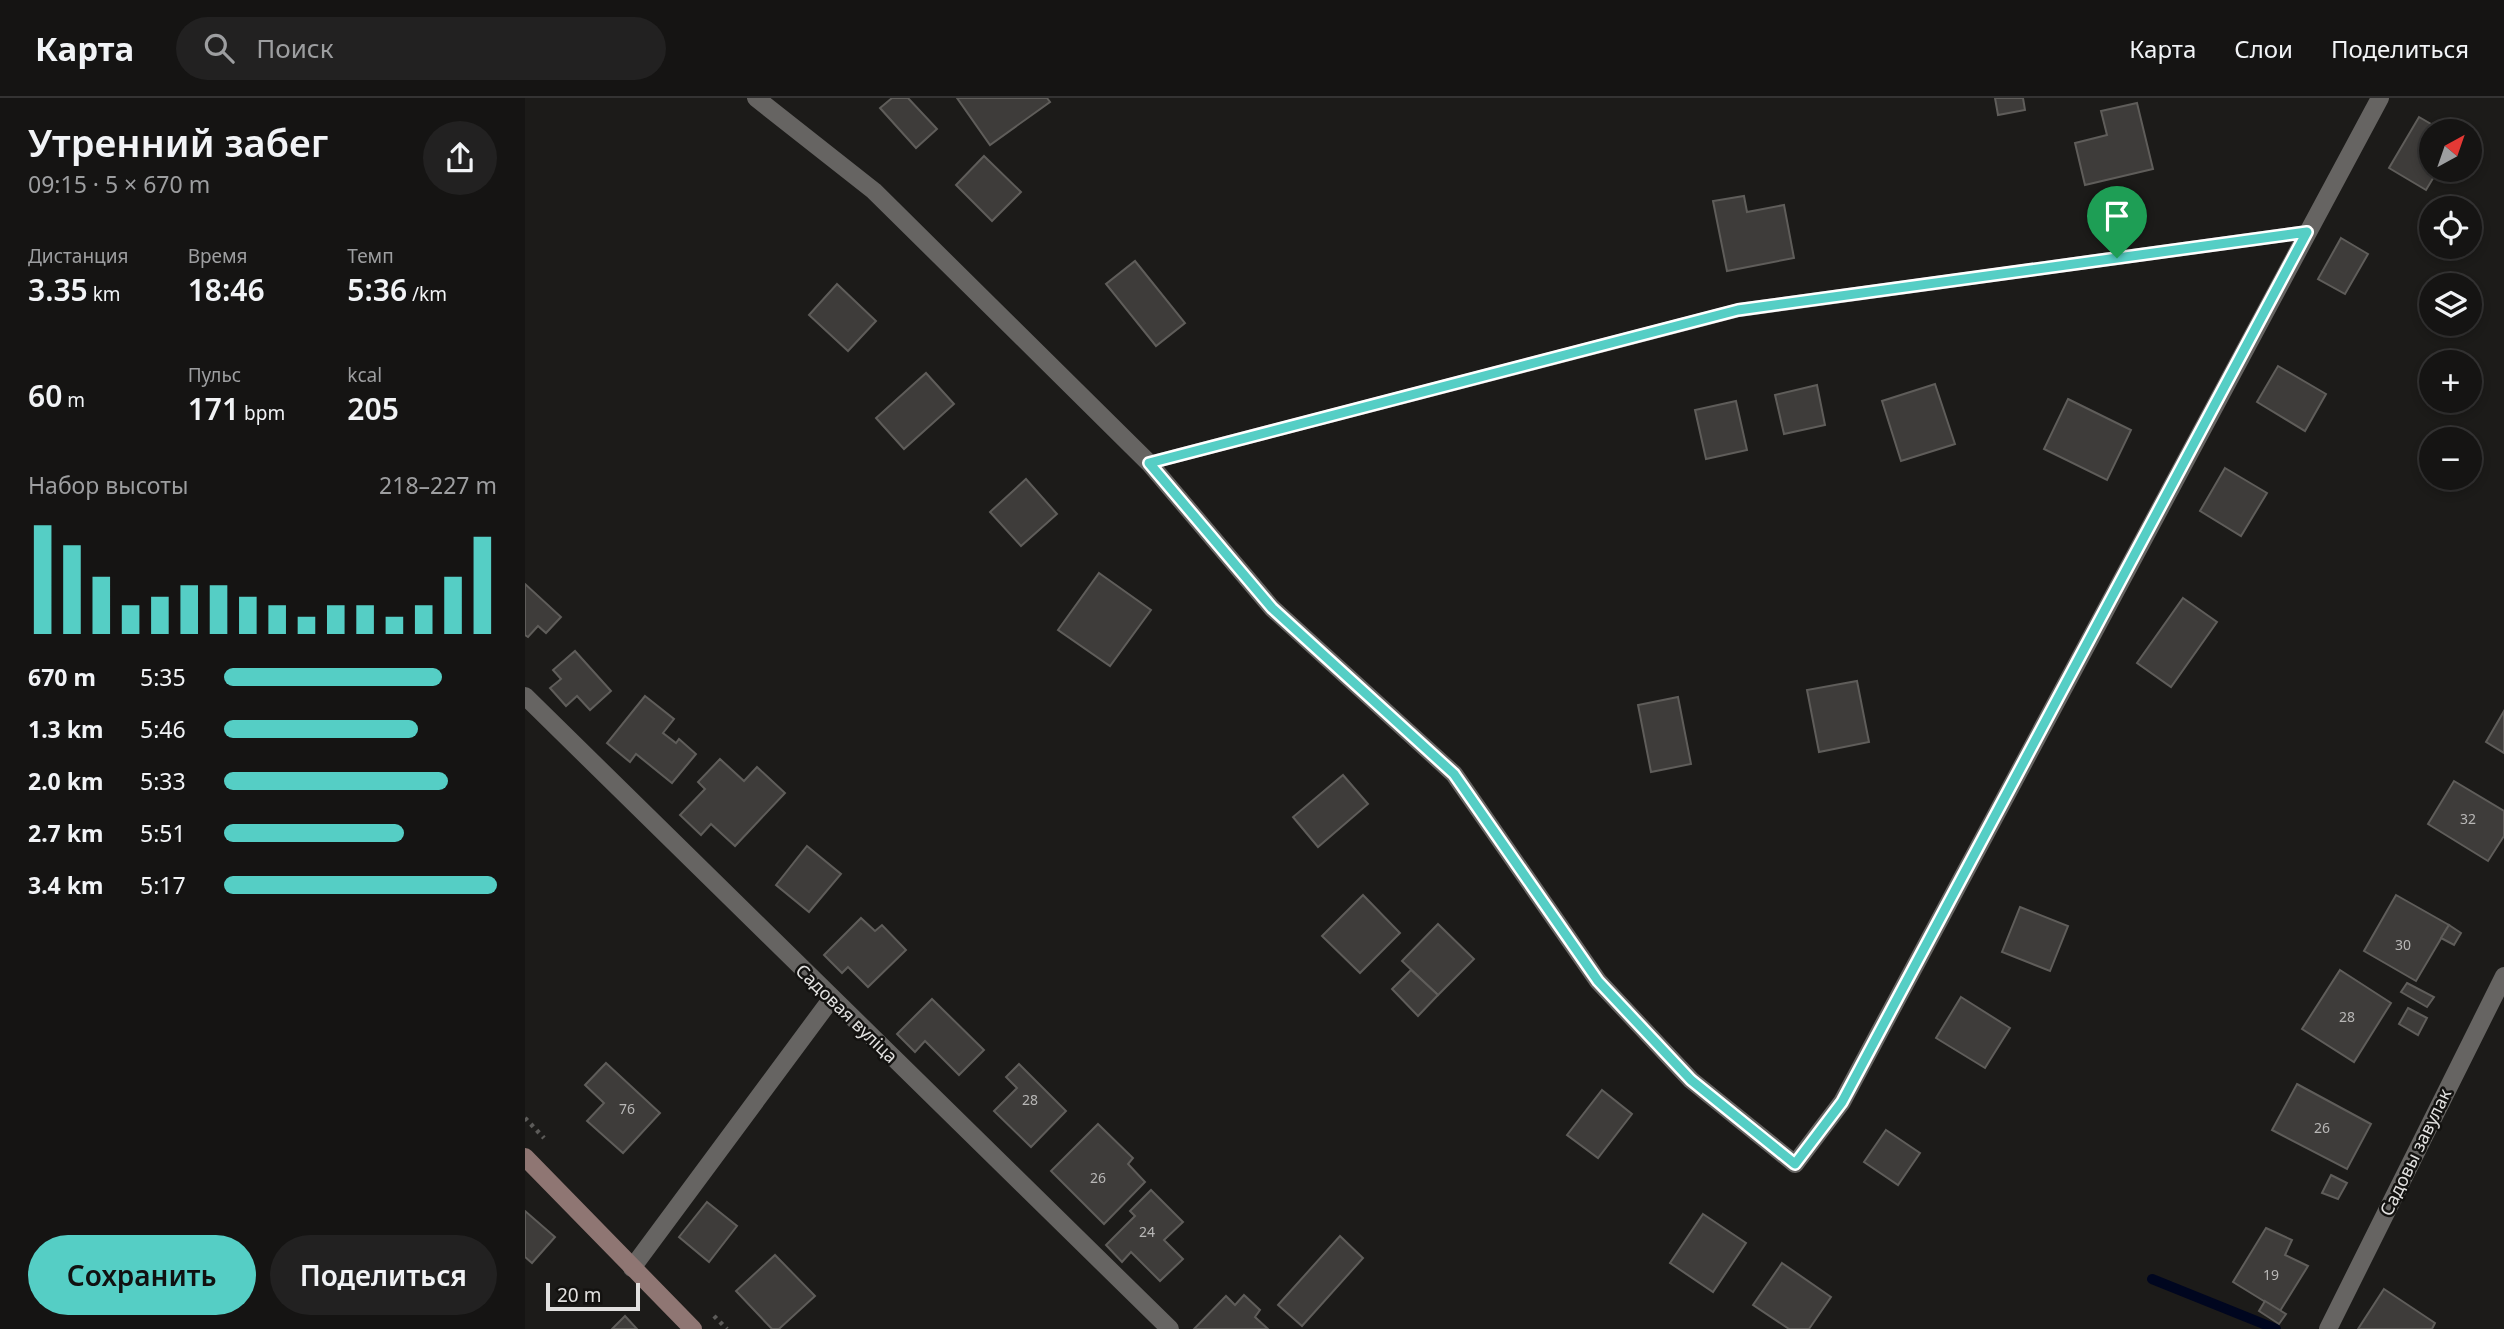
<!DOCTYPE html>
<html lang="ru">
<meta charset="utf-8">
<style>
:root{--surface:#151413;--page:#222121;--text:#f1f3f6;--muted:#9d9ea0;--line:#343333;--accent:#55cec5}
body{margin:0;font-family:"Noto Sans",sans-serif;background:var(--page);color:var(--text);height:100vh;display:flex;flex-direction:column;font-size:26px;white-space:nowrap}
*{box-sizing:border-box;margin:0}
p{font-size:23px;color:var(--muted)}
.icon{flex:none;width:38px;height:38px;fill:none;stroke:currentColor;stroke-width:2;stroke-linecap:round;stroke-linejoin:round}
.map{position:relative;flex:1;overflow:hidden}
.sheet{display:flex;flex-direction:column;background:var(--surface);width:525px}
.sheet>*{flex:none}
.needle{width:46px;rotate:40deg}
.controls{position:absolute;left:1894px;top:21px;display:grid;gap:14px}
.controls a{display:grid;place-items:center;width:63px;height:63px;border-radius:50%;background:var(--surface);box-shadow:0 4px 10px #0003,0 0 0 2px var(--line);font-size:35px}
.scale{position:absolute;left:21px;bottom:18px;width:94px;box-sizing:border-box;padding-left:7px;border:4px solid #e1e0df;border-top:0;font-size:19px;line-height:24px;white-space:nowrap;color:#e1e0df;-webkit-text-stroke:5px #131210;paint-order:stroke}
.pin{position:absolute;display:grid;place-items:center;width:60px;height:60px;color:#fff;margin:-72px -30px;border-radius:50% 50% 50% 0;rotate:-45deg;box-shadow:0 0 7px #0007}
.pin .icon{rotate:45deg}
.round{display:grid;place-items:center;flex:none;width:74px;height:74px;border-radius:37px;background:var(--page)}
.headline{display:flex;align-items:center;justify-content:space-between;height:119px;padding:0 28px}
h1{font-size:38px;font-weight:600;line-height:52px}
.stats{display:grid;grid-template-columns:repeat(3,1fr);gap:10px;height:119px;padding:7px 28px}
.stats div{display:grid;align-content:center}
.stats b{font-size:30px;font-weight:600}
.stats small{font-size:19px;font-weight:400}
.stats p{font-size:19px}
.chart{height:196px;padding:14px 28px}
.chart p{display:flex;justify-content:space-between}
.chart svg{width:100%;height:126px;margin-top:7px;stroke:var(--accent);stroke-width:6}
.cta{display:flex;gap:14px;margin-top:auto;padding:14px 28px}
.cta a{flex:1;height:80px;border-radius:42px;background:var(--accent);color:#111;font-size:28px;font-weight:600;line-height:80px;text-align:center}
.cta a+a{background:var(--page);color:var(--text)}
ul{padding:0 28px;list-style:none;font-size:23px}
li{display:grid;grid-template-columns:112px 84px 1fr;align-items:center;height:52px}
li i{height:18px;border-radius:9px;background:var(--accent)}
header{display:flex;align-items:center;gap:42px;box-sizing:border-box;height:98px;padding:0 35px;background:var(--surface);border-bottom:2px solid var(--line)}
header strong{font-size:33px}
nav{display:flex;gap:38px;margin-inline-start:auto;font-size:24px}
.search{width:490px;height:63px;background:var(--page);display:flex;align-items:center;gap:18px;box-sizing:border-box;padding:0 24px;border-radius:38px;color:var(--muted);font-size:26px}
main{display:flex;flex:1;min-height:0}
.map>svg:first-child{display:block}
</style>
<header>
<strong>Карта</strong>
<div class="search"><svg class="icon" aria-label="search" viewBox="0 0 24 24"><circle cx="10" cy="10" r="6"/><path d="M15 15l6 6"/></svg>Поиск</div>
<nav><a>Карта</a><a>Слои</a><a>Поделиться</a></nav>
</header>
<main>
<section class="sheet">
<div class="headline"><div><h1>Утренний забег</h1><p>09:15 · 5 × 670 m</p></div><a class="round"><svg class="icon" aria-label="share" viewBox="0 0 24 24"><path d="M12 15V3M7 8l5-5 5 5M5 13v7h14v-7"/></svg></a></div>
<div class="stats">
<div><p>Дистанция</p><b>3.35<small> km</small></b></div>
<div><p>Время</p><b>18:46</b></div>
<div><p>Темп</p><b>5:36<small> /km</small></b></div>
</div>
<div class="stats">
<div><b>60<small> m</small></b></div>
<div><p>Пульс</p><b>171<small> bpm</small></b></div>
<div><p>kcal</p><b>205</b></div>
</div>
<div class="chart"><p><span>Набор высоты</span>218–227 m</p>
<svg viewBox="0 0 160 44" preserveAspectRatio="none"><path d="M5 44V6M15 44V13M25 44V24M35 44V34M45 44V31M55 44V27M65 44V27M75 44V31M85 44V34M95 44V38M105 44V34M115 44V34M125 44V38M135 44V34M145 44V24M155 44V10"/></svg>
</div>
<ul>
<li><b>670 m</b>5:35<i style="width:80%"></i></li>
<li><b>1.3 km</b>5:46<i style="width:71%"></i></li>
<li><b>2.0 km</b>5:33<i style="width:82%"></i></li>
<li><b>2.7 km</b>5:51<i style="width:66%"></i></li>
<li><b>3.4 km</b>5:17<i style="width:100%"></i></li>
</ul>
<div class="cta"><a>Сохранить</a><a>Поделиться</a></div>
</section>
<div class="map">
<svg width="1979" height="1231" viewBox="0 0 1979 1231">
<rect width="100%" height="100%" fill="#1c1b19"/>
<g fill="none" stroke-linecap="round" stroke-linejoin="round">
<path stroke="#00061f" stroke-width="10" d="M1627,1181L1751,1231"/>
</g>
<g fill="#3e3c3a" stroke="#5f5d5a" stroke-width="2">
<path d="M367,0H383L412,31L391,50L355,10Z"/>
<path d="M432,0H522L525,4L465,47Z"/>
<path d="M1470,0H1498L1500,12L1473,17Z"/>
<path d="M1612,5L1628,71L1560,87L1550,45L1582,37L1576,13Z"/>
<path d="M1894,19L1918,33H1906V72H1913L1901,92L1864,70Z"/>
<path d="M459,58L496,94L467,123L431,87Z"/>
<path d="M1219,98L1222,114L1259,107L1269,160L1202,173L1188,103Z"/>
<path d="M1816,140L1843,156L1820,196L1793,181Z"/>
<path d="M610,163L660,225L631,248L581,186Z"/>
<path d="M312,186L351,223L323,253L284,217Z"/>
<path d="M1753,268L1801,296L1780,333L1732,304Z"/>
<path d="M401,275L429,306L379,351L351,320Z"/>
<path d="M1410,286L1430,346L1376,363L1357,303Z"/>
<path d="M1292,287L1300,327L1259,336L1250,297Z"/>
<path d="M1543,301L1606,332L1582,382L1519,351Z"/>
<path d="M1211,303L1222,352L1181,361L1170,312Z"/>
<path d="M1700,370L1742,395L1716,438L1675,413Z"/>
<path d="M501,381L532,416L496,448L465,414Z"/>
<path d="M574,475L626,512L585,568L533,532Z"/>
<path d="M0,486L36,519L21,535L13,528L3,539L0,537Z"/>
<path d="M1658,500L1692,524L1646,589L1612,565Z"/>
<path d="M50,553L86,593L65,612L52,598L41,608L25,590L36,581L28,572Z"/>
<path d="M1332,583L1344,644L1294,654L1282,592Z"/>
<path d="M120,598L149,621L138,635L151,645L154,641L171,656L147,685L111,656L105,664L82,645Z"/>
<path d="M1153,599L1166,666L1126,674L1113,607Z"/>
<path d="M1979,613V655L1961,644Z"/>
<path d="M195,661L219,683L232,669L260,695L210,748L186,726L176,737L155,717L180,691L173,684Z"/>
<path d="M818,677L843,706L793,749L768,719Z"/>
<path d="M1929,683L1979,713V738L1963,763L1903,726Z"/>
<path d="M282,748L316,776L284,814L251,787Z"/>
<path d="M838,797L875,835L835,875L797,838Z"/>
<path d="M1871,797L1924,827L1891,883L1839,853Z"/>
<path d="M1495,809L1543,828L1525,873L1477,854Z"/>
<path d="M336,820L350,833L357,827L381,852L343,889L323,869L317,875L299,857Z"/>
<path d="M913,826L949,861L913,897L877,863Z"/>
<path d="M1924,827L1936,835L1929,847L1916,840Z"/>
<path d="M886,872L913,897L893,918L867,891Z"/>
<path d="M1815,872L1866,905L1829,964L1777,931Z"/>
<path d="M1882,885L1909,899L1902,909L1876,894Z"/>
<path d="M1436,899L1485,930L1460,970L1411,940Z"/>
<path d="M407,901L459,952L434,977L400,943L390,954L372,936Z"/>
<path d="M1883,910L1902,920L1893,937L1874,926Z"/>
<path d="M81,965L135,1015L98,1055L62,1023L79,1005L60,987Z"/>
<path d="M494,966L541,1013L506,1049L469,1013L492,990L481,979Z"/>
<path d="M1772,986L1846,1026L1822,1071L1747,1032Z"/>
<path d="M1077,992L1107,1016L1073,1060L1042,1037Z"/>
<path d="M573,1026L608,1060L603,1066L620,1084L579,1126L526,1073Z"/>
<path d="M1361,1032L1395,1055L1373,1087L1339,1064Z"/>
<path d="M1806,1077L1822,1085L1813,1101L1797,1095Z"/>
<path d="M626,1092L658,1124L639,1142L658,1161L635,1183L606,1154L597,1164L581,1147L610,1118L605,1113Z"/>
<path d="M182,1104L212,1128L184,1164L154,1139Z"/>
<path d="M0,1113L30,1139L7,1165L0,1159Z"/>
<path d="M1178,1116L1221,1145L1188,1194L1145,1165Z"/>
<path d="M1741,1130L1767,1142L1760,1157L1783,1168L1755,1213L1708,1184Z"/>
<path d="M815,1138L838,1160L777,1228L753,1207Z"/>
<path d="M250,1157L290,1198L254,1231H247L211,1193Z"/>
<path d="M1257,1165L1306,1199L1284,1231H1264L1228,1207Z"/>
<path d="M1859,1191L1910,1225L1907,1231H1833Z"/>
<path d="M719,1197L735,1212L730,1219L743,1231H669L701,1198L710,1207Z"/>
<path d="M1740,1203L1761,1216L1754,1226L1734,1213Z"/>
<path d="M100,1218L112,1231H87Z"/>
</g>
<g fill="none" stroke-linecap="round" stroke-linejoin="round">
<g stroke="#5c5b59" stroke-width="4.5" stroke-dasharray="3.5 5" stroke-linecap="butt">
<path d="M0,1020L19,1040"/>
<path d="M189,1218L202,1231"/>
</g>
<path stroke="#666462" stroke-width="14" d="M624,365L1214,212L1782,134"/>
<g stroke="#666462" stroke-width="18">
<path d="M231,0L349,93L624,365L747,510L929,676L1073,883L1166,982L1270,1066L1317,1004L1855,0"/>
<path d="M0,598L645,1231"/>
<path d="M107,1170L307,900"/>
<path d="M1803,1231L1979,878"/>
</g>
<path stroke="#8f7673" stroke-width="18" d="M0,1059L168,1231"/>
</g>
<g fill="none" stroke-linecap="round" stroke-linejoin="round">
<g stroke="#fff" stroke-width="14">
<path id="route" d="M1782,134L1317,1004L1270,1066L1166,982L1073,883L929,676L747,510L624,365L1213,212Z"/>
</g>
<use href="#route" stroke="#55cec5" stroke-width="9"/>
</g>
<g text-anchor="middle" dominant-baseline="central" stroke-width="5" stroke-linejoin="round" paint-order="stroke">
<g font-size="14" fill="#b8b7b6">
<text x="1943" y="720">32</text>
<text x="1878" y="846">30</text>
<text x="1822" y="918">28</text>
<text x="505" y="1001">28</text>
<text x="102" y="1010">76</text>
<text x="1797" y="1029">26</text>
<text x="573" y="1079">26</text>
<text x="622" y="1133">24</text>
<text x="1746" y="1176">19</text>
</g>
<g font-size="18" fill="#e1e0df" stroke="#131210">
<text transform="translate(322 915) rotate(44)">Садовая вуліца</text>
<text transform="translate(1890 1054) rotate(-64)">Садовы завулак</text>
</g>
</g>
</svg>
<div class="controls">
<a><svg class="needle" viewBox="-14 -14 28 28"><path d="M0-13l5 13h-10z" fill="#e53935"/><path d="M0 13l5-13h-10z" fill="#9d9ea0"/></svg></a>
<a><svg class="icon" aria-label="locate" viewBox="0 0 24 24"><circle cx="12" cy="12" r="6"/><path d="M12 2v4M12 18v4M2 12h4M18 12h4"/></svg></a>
<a><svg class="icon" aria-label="layers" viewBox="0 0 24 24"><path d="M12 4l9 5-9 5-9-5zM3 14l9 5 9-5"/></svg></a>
<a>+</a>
<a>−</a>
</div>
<div class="scale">20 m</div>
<div class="pin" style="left:1592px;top:160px;background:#1e9e55"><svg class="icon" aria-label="arrive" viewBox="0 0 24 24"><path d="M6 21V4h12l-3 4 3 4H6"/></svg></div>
</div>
</main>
